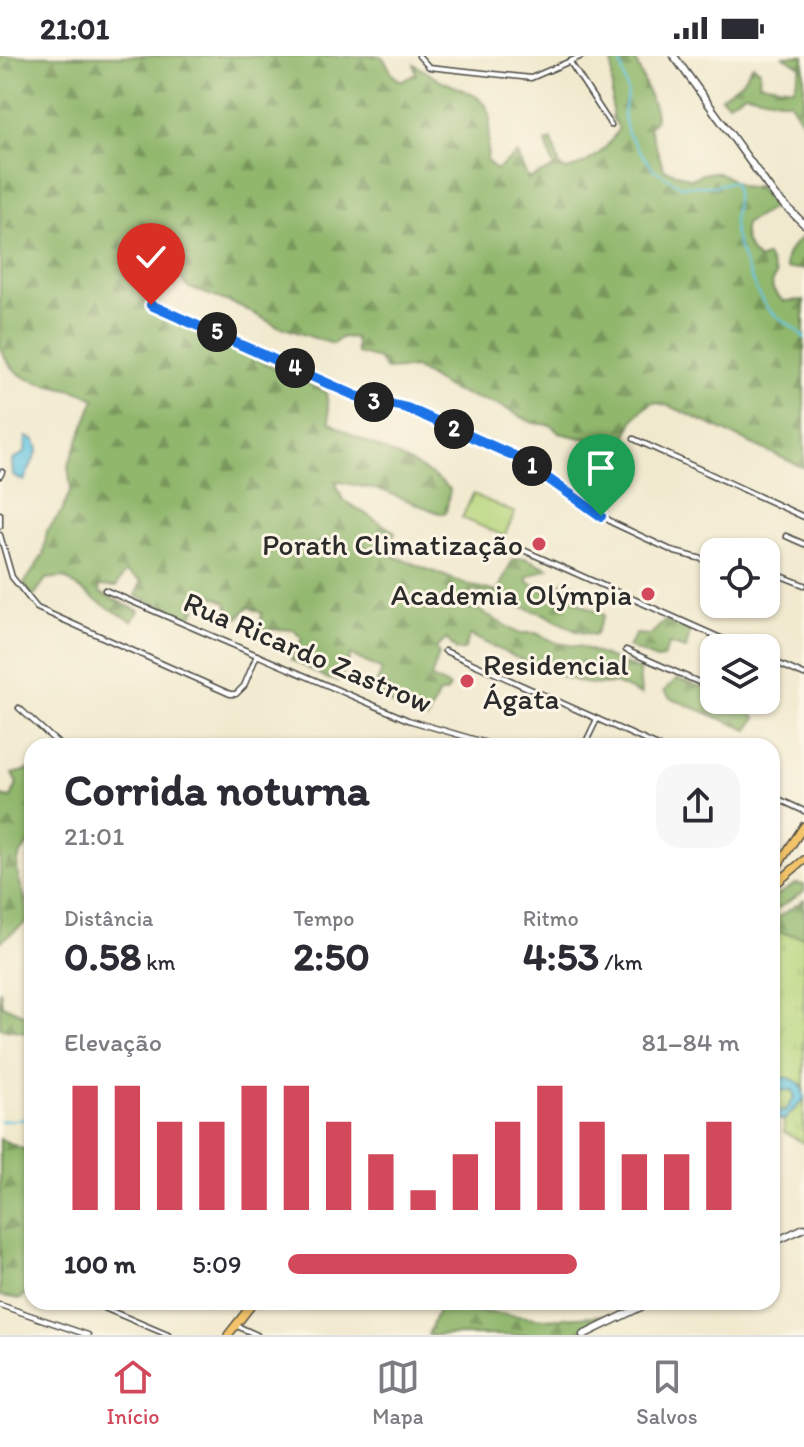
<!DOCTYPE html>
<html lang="pt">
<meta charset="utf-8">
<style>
:root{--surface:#fff;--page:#f7f7f7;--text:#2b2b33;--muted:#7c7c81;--line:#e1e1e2;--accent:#d1495b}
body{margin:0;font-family:Itim,sans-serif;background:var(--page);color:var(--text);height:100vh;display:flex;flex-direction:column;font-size:30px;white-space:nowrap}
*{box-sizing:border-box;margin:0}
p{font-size:26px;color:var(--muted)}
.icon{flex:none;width:44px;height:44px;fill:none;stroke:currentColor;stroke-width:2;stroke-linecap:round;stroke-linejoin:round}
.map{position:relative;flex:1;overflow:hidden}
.details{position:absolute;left:24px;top:682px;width:756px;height:572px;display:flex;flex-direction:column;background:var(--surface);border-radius:24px;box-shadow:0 2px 6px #0004}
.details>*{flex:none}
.buttons{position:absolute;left:700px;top:482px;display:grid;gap:16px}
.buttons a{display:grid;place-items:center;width:80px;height:80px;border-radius:16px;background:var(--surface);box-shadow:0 2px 6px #0004;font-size:40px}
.pin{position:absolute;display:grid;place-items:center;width:68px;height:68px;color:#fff;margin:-82px -34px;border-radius:50% 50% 50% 0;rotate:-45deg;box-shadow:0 0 8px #0007}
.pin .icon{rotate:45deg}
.km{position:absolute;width:40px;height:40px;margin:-20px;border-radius:50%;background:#222;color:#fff;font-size:22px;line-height:40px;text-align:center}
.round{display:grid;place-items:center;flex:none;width:84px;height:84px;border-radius:24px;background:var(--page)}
.summary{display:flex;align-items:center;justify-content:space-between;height:136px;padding:0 40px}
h1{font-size:44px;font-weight:700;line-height:60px}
.figures{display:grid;grid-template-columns:repeat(3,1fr);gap:12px;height:136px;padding:8px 40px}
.figures div{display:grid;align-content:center}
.figures b{font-size:40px;font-weight:700}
.figures small{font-size:22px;font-weight:400}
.figures p{font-size:22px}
.chart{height:224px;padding:16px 40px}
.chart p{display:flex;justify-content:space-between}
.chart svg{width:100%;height:144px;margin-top:8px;stroke:var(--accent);stroke-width:6}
ul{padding:0 40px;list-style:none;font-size:26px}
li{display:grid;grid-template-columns:128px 96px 1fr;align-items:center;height:60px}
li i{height:20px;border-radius:10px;background:var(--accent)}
.status{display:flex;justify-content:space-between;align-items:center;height:56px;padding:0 40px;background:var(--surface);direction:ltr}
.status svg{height:22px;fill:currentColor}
.tab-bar{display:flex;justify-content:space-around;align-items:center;height:112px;border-top:2px solid var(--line);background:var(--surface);font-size:22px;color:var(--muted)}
.tab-bar a{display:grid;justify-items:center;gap:4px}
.tab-bar .selected{color:var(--accent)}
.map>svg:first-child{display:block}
</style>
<div class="status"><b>21:01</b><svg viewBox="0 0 49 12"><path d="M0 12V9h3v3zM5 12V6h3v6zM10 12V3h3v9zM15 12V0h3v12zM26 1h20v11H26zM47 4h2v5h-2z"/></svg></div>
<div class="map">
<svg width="804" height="1279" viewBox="0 0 804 1279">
<defs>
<pattern id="grass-tufts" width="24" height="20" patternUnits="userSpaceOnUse" patternTransform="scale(2)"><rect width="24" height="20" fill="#b7d67e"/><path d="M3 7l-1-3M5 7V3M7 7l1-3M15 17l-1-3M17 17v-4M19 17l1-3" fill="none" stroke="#9eb86d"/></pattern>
<pattern id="forest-firs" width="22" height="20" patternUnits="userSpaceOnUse" patternTransform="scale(2)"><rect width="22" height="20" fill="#91b76d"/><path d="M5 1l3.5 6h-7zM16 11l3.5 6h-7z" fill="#77955a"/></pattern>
</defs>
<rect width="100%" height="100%" fill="#fcf5e5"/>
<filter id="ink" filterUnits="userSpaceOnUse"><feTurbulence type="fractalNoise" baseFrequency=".0125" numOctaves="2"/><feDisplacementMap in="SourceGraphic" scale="16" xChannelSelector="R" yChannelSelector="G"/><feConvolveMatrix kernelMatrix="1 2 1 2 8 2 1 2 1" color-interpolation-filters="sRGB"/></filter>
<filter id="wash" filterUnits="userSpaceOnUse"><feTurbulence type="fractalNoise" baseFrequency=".006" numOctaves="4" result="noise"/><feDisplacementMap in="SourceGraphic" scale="32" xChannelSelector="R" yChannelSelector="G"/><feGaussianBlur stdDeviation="1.8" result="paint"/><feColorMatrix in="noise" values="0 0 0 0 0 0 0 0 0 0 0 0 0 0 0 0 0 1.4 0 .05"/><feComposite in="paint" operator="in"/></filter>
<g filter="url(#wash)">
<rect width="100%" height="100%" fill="#f1e9ce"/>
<g fill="url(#grass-tufts)" stroke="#718054" stroke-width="2">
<path d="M772,875L804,881V1033L800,1028L772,1027Z"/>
<path d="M786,1032L793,1034L795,1041C789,1052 785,1057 772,1057V1035Z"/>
<path d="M804,1043V1087L784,1076V1064Z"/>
</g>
<g fill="url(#forest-firs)" stroke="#5e714c" stroke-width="2">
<path d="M0,0H382L394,20L402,25L416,18L414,8L436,22L476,40L486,49L490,62L487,105L496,114L517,98L528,123L554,112L546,86L552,84L560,111L567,114C593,106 606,95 619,72L612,62V0H634L655,54L656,62L649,72L664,113L691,123C732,102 727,138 757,130L774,151L745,168C741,182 748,194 759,204L767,200L776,219L772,225L773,234L783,245L804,244V412L672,351L654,346C627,361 630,376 620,400L614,401L600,386L559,377L551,369L533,367L503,351L451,334L415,312L386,314L379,303L357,297L355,282L342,281L333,288L275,269L240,250L187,231L175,213L147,224L142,235L149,252L326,336L330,366C369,392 414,401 450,433L446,457H439L384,435L335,425L343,444L395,476L388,498L468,529L497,536L513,503L525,502L548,512L527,521L528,526L546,535L566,525L577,529L574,544L604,559L595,579L576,575L544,558L470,534L469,548L518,577H536L557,587L582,591L639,614L641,639L615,627C580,638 503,595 470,579L464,594H456L447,583L436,592L439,598L431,622L450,631L446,637H439L427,664L372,639L382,614L351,599L339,625L328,623L291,603L302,583L293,573L265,574L260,571L262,557L248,551L238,562L231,559L226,546L205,536L190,562L136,540L141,525L125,516L116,531L99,530L100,537L139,555L132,565L95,544L64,521L46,523L33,541L24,528L43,499L47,475L62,455L71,433L68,410L95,343C58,322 20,339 0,292Z"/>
<path d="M782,0H804V68L790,46L745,37L728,47L721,41L741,26L753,9L760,14L759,27L794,32L801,10Z"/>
<path d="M804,180V213H787C781,201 794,187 804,180Z"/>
<path d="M666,564L690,574L686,593L669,588L663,602L656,603L628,591L636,578L650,579Z"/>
<path d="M677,623L714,635V644C733,644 744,646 756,662L748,674L670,642L664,635Z"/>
<path d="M32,713V785C0,812 30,832 28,865L0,886V740L11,742L17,728L12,718Z"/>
<path d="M795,828L804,829V836L772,856V843Z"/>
<path d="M804,844V881L772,875V865Z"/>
<path d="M0,934L2,949L32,962V977L0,972Z"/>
<path d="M0,1083L32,1097V1230L21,1243L0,1240Z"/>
<path d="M441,1246L449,1252L544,1263L610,1259L572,1279H428Z"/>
</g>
<path fill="#b7d67e" stroke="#718054" stroke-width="2" d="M473,438L515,457L504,480L462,462Z"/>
<g fill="#64c6e2" stroke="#487886" stroke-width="2">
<path d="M26,381L35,384L38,394L24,425L13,420L12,405L25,396Z"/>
<path d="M782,1021C796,1022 804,1028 804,1043L784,1064L772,1063V1057L785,1055L795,1041L793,1034L772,1035V1027Z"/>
</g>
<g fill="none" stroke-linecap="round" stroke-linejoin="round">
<g stroke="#64c6e2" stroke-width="2">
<path d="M619,0L628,38L623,57L628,78L653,113L681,130H715L733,125C741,144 731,156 734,174C737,191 758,244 770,255C781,265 795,269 804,282"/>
<path d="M0,1065L32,1063"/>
</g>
</g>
</g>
<g filter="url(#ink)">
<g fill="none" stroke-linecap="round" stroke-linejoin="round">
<g stroke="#494843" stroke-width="7">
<g id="minor">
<path d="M419,0L429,11L531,22L582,0"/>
<path d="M570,6L611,69"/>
<path d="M151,249L356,340L407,352L519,402L613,467L675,496L714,506"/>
<path d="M634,383L804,461"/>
<path d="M0,420L2,416"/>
<path d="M0,458V470"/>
<path d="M0,479L12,521L37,552L230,638H236L244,630L257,599"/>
<path d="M786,480L804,488"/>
<path d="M521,493L743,592"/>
<path d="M766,514L804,529"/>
<path d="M105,534L408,664L497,690"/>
<path d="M719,592L723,583"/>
<path d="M626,594L703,628L714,604"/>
<path d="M445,595L658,690"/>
<path d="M766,602L804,619"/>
<path d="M19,652L61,690"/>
<path d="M584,690L597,663"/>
<path d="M772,740L804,755"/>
<path d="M90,1246L168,1279"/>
<path d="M0,1249L88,1279"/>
<path d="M235,1269L257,1279"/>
</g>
</g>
<g stroke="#494843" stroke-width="9">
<g id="tertiary">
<path d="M674,0L775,140L804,168"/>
<path d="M772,1187L804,1172"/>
<path d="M583,1279L651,1246"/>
</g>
</g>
<g stroke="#494843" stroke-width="10">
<g id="primary">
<path d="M772,818L804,770"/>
<path d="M772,831L804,804"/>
<path d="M228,1279L254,1246"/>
</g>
</g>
<use href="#minor" stroke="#fff" stroke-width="4"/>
<use href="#tertiary" stroke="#fff" stroke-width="6"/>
<use href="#primary" stroke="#f2c36a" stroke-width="7"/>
</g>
</g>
<g fill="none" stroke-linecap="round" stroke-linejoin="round" filter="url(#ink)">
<g stroke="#fff" stroke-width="16">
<path id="route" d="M151,249L356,340L407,352L519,402L601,460"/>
</g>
<use href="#route" stroke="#1a73e8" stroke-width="10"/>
</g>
<g fill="#d1495b" stroke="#fcf5e5" stroke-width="3">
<circle cx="539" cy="488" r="8"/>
<circle cx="648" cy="538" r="8"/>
<circle cx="467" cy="625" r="8"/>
</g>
<g text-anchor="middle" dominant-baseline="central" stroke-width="6" stroke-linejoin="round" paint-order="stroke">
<g font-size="30" fill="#2b2b2b" stroke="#fcf5e5" text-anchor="end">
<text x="523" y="488">Porath Climatização</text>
<text x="632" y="538">Academia Olýmpia</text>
<text x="483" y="608" text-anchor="start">Residencial<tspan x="483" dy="34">Ágata</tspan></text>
</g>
<g font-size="30" fill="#2b2b2b" stroke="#fcf5e5">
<text transform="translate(308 596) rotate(23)">Rua Ricardo Zastrow</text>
</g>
</g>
</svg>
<div class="buttons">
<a><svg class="icon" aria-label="locate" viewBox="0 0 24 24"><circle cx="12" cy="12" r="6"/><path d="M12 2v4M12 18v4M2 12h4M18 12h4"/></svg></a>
<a><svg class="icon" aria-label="layers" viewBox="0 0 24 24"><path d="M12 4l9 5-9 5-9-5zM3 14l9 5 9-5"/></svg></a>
</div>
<div class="pin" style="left:601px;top:460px;background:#1e9e55"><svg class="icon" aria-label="arrive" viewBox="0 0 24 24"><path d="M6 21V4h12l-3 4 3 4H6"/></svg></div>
<div class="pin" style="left:151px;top:249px;background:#d93025"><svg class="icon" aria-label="check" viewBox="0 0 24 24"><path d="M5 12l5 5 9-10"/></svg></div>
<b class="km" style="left:532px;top:410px">1</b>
<b class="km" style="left:454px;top:373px">2</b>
<b class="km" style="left:374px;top:346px">3</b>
<b class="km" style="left:295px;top:312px">4</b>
<b class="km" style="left:217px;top:276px">5</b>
<section class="details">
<div class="summary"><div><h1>Corrida noturna</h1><p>21:01</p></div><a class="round"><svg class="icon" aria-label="share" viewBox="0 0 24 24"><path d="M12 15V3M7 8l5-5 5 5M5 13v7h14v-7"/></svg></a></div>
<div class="figures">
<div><p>Distância</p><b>0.58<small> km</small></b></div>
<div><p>Tempo</p><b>2:50</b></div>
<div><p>Ritmo</p><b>4:53<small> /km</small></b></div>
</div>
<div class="chart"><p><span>Elevação</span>81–84 m</p>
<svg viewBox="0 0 160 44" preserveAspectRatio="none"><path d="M5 44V6M15 44V6M25 44V17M35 44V17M45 44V6M55 44V6M65 44V17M75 44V27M85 44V38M95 44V27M105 44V17M115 44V6M125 44V17M135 44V27M145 44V27M155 44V17"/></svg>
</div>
<ul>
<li><b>100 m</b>5:09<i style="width:64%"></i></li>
</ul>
</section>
</div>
<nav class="tab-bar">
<a class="selected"><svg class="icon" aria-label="home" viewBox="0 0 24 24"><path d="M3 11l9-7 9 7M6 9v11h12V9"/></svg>Início</a>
<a><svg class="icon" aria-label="map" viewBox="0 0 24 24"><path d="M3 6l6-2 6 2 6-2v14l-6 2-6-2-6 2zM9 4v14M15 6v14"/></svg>Mapa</a>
<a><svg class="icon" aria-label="saved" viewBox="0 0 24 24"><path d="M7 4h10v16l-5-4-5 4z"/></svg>Salvos</a>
</nav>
